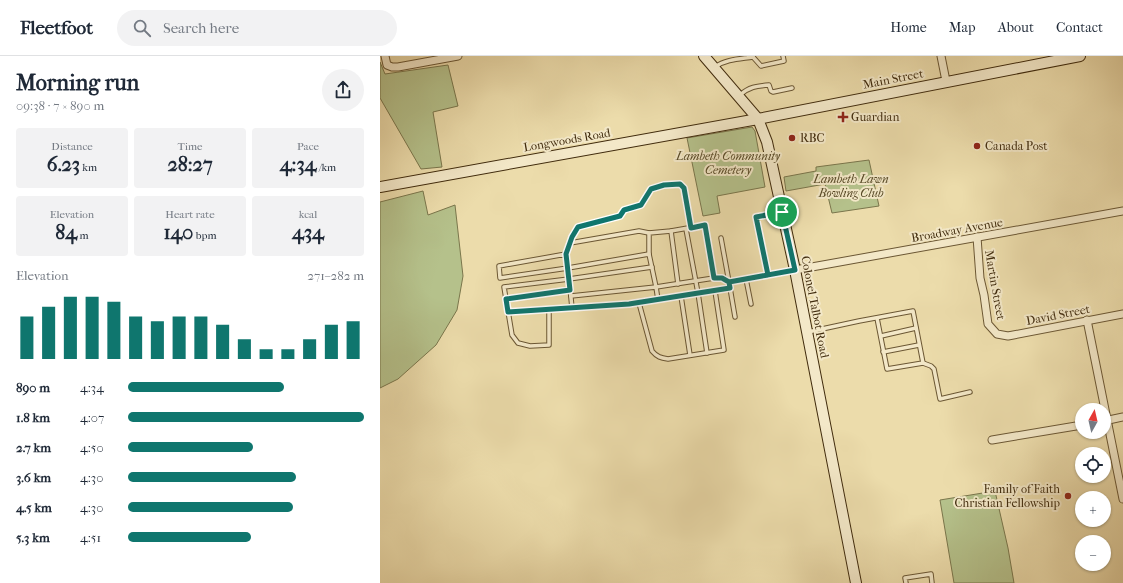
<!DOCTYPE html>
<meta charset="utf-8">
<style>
:root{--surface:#fff;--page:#f2f2f3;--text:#1f2937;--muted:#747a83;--line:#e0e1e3;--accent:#0f766e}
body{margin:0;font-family:"IM FELL French Canon",serif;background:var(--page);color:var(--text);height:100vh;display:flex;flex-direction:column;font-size:15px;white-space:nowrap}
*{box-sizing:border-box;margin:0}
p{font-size:13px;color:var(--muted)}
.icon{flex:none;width:22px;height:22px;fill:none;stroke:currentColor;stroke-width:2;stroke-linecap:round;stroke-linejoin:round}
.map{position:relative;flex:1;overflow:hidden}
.details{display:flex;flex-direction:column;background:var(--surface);width:380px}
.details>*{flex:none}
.needle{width:26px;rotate:8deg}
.tools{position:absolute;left:695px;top:347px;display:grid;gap:8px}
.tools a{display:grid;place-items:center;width:36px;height:36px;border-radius:50%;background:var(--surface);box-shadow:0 1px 3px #0004;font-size:20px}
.pin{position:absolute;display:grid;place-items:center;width:34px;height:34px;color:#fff;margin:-17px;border:2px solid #fff;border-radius:50%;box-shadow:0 1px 4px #0007}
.round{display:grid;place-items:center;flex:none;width:42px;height:42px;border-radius:21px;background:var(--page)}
.headline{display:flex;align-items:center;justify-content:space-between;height:68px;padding:0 16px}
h1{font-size:22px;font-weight:700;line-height:30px}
.metrics{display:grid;grid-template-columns:repeat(3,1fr);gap:6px;height:68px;padding:4px 16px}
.metrics div{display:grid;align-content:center;border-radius:4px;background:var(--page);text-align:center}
.metrics b{font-size:20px;font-weight:700}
.metrics small{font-size:11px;font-weight:400}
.metrics p{font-size:11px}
.chart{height:112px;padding:8px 16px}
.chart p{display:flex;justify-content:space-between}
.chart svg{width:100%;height:72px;margin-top:4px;stroke:var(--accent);stroke-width:6}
ul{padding:0 16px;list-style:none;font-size:13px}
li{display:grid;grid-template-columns:64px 48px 1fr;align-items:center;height:30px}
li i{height:10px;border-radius:5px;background:var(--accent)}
header{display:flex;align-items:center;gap:24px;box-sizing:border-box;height:56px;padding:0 20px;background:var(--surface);border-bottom:1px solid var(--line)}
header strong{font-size:19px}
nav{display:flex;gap:22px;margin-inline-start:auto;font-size:14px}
.search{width:280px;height:36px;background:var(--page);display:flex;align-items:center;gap:10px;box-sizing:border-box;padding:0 14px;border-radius:22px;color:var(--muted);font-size:15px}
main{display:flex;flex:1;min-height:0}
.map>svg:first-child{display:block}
</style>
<header>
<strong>Fleetfoot</strong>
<div class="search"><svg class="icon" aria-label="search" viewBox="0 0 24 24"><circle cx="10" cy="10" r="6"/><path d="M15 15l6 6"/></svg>Search here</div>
<nav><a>Home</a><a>Map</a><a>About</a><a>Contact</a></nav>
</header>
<main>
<section class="details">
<div class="headline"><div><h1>Morning run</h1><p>09:38 · 7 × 890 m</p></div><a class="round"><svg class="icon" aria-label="share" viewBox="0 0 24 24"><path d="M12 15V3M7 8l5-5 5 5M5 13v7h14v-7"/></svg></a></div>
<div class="metrics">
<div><p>Distance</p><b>6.23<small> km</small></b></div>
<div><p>Time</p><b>28:27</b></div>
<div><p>Pace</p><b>4:34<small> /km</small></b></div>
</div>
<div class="metrics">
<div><p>Elevation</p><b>84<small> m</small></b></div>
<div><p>Heart rate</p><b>140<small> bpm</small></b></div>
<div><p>kcal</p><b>434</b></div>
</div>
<div class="chart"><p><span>Elevation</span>271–282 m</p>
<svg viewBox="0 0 160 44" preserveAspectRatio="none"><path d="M5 44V18M15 44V12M25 44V6M35 44V6M45 44V9M55 44V18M65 44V21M75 44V18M85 44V18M95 44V23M105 44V32M115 44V38M125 44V38M135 44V32M145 44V23M155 44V21"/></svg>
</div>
<ul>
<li><b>890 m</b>4:34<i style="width:66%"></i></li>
<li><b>1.8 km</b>4:07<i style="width:100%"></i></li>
<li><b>2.7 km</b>4:50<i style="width:53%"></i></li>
<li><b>3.6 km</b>4:30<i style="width:71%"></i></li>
<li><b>4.5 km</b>4:30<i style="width:70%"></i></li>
<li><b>5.3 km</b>4:51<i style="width:52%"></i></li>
</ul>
</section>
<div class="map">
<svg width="743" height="527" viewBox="0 0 743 527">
<rect width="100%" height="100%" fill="#ecdcab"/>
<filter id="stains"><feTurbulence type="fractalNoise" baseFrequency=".005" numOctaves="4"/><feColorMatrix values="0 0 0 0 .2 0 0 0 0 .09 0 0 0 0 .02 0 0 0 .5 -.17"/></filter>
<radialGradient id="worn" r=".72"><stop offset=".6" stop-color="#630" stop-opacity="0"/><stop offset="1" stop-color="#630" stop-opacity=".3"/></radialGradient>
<g fill="#b5c18b" stroke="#7a764c">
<path d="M0,6L5,18L68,9L78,50L53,56L62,111L41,113L0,42Z"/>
<path d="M372,71L375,75L385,131L337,140L340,157L323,160L307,82Z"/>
<path d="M489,104L499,150L452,157L445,128L406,135L404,121L436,115V111Z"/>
<path d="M43,135L48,159L75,149L83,220L77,254L56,289L18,323L0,332V146Z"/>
<path d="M615,435L628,492L634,527H574L560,444Z"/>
</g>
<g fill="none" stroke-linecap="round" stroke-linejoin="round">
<g stroke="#6b5734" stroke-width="5.5">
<g id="service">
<path d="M373,1L381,10L404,5L403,0"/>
<path d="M335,11C346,3 360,3 373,1"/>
<path d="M360,39C369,31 376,30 389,29L391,35L393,36L412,32"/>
<path d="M306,173L318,237L327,297"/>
<path d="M291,175L298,228"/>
<path d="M341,182L349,226"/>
<path d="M190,187L259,175L269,177"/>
<path d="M186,198L119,210L120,222L188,212L186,198L192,181L198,171L240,160L244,155L261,149L271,133L284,129L300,128L304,132L311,172"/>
<path d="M269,198V177L291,175L325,169L334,222"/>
<path d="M388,219L376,161L401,156"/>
<path d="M366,223L371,248"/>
<path d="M191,240L276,231L278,244"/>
<path d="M301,240L310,299"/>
<path d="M126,243L190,234"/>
<path d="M259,247L272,295C277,301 281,302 288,303L344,294L335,235"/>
<path d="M192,252L188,212L269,198L276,231L334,222H342L349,226"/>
<path d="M169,253V289L150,290L138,287L132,279L124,231L189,223L272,211"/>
<path d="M129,256L249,248L350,232"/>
<path d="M355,261L349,226L414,214"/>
<path d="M428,276L479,265L533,255L543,307L507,313L497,262"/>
<path d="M501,280L536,272"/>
<path d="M503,296L539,289"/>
<path d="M543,307L551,310L554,313L560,343L590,336"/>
<path d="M526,527L525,522L551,518L552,527"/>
</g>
</g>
<g stroke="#6b5734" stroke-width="9">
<g id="minor">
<path d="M5,0L7,9L12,11H18L78,0"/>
<path d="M561,0L566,25"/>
<path d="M597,181L600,222L604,239L608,268L617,278L628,280L743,258"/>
<path d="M415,214L743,155"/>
<path d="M707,264L743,443"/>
<path d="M724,365L743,361"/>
<path d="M612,384L702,369"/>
</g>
</g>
<g stroke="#402b0d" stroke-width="12">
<g id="secondary">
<path d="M324,0L378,63L387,86L415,214L476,527"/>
<path d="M0,131L378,63L700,0"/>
</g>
</g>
<use href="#service" stroke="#f3e8c8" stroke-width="3.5"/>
<use href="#minor" stroke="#f3e8c8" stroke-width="7"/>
<use href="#secondary" stroke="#f3e8c8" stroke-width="10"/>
</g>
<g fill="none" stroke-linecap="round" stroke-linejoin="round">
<g stroke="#fff" stroke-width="8">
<path id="route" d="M402,156L376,161L388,219L349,226L342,222H334L325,169L311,172L304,132L300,128L284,129L271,133L261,149L244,154L240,160L198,171L192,181L186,198L190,234L126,243L128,256L249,248L350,232L349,226C371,222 393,218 415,214L402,156"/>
</g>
<use href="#route" stroke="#0f766e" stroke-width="5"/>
</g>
<g fill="#8f2418" stroke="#f3e8c8" stroke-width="1.5">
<path d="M461 55h4v4h4v4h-4v4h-4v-4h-4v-4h4z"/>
<circle cx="412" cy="82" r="4"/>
<circle cx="597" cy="90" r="4"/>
<circle cx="688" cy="440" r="4"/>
</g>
<g text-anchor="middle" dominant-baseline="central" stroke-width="4" stroke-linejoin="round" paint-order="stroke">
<g font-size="12" fill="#402b0d" stroke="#f3e8c8">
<text transform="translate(513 23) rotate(-11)">Main Street</text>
<text transform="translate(187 84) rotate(-10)">Longwoods Road</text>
<text transform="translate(577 174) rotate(-10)">Broadway Avenue</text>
<text transform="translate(615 229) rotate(80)">Martin Street</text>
<text transform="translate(435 251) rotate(79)">Colonel Talbot Road</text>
<text transform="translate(678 259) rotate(-11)">David Street</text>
</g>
<g font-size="12" fill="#402b0d" stroke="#f3e8c8" text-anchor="start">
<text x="471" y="61">Guardian</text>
<text x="420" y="82">RBC</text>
<text x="605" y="90">Canada Post</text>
<text x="680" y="433" text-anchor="end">Family of Faith<tspan x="680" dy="14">Christian Fellowship</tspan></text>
</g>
<g font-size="12" font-style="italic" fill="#574926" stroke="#f3e8c8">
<text x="348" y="100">Lambeth Community<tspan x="348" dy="14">Cemetery</tspan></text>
<text x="471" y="123">Lambeth Lawn<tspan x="471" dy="14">Bowling Club</tspan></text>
</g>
</g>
<rect width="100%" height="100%" filter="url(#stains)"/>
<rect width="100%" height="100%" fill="url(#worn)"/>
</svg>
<div class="tools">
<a><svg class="needle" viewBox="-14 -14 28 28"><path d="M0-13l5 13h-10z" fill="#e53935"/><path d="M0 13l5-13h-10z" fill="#747a83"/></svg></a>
<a><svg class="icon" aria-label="locate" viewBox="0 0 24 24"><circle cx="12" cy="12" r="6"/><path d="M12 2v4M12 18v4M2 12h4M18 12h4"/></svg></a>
<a>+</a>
<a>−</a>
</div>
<div class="pin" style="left:402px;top:156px;background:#1e9e55"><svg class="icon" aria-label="arrive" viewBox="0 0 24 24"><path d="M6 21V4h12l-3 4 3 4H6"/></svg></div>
</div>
</main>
